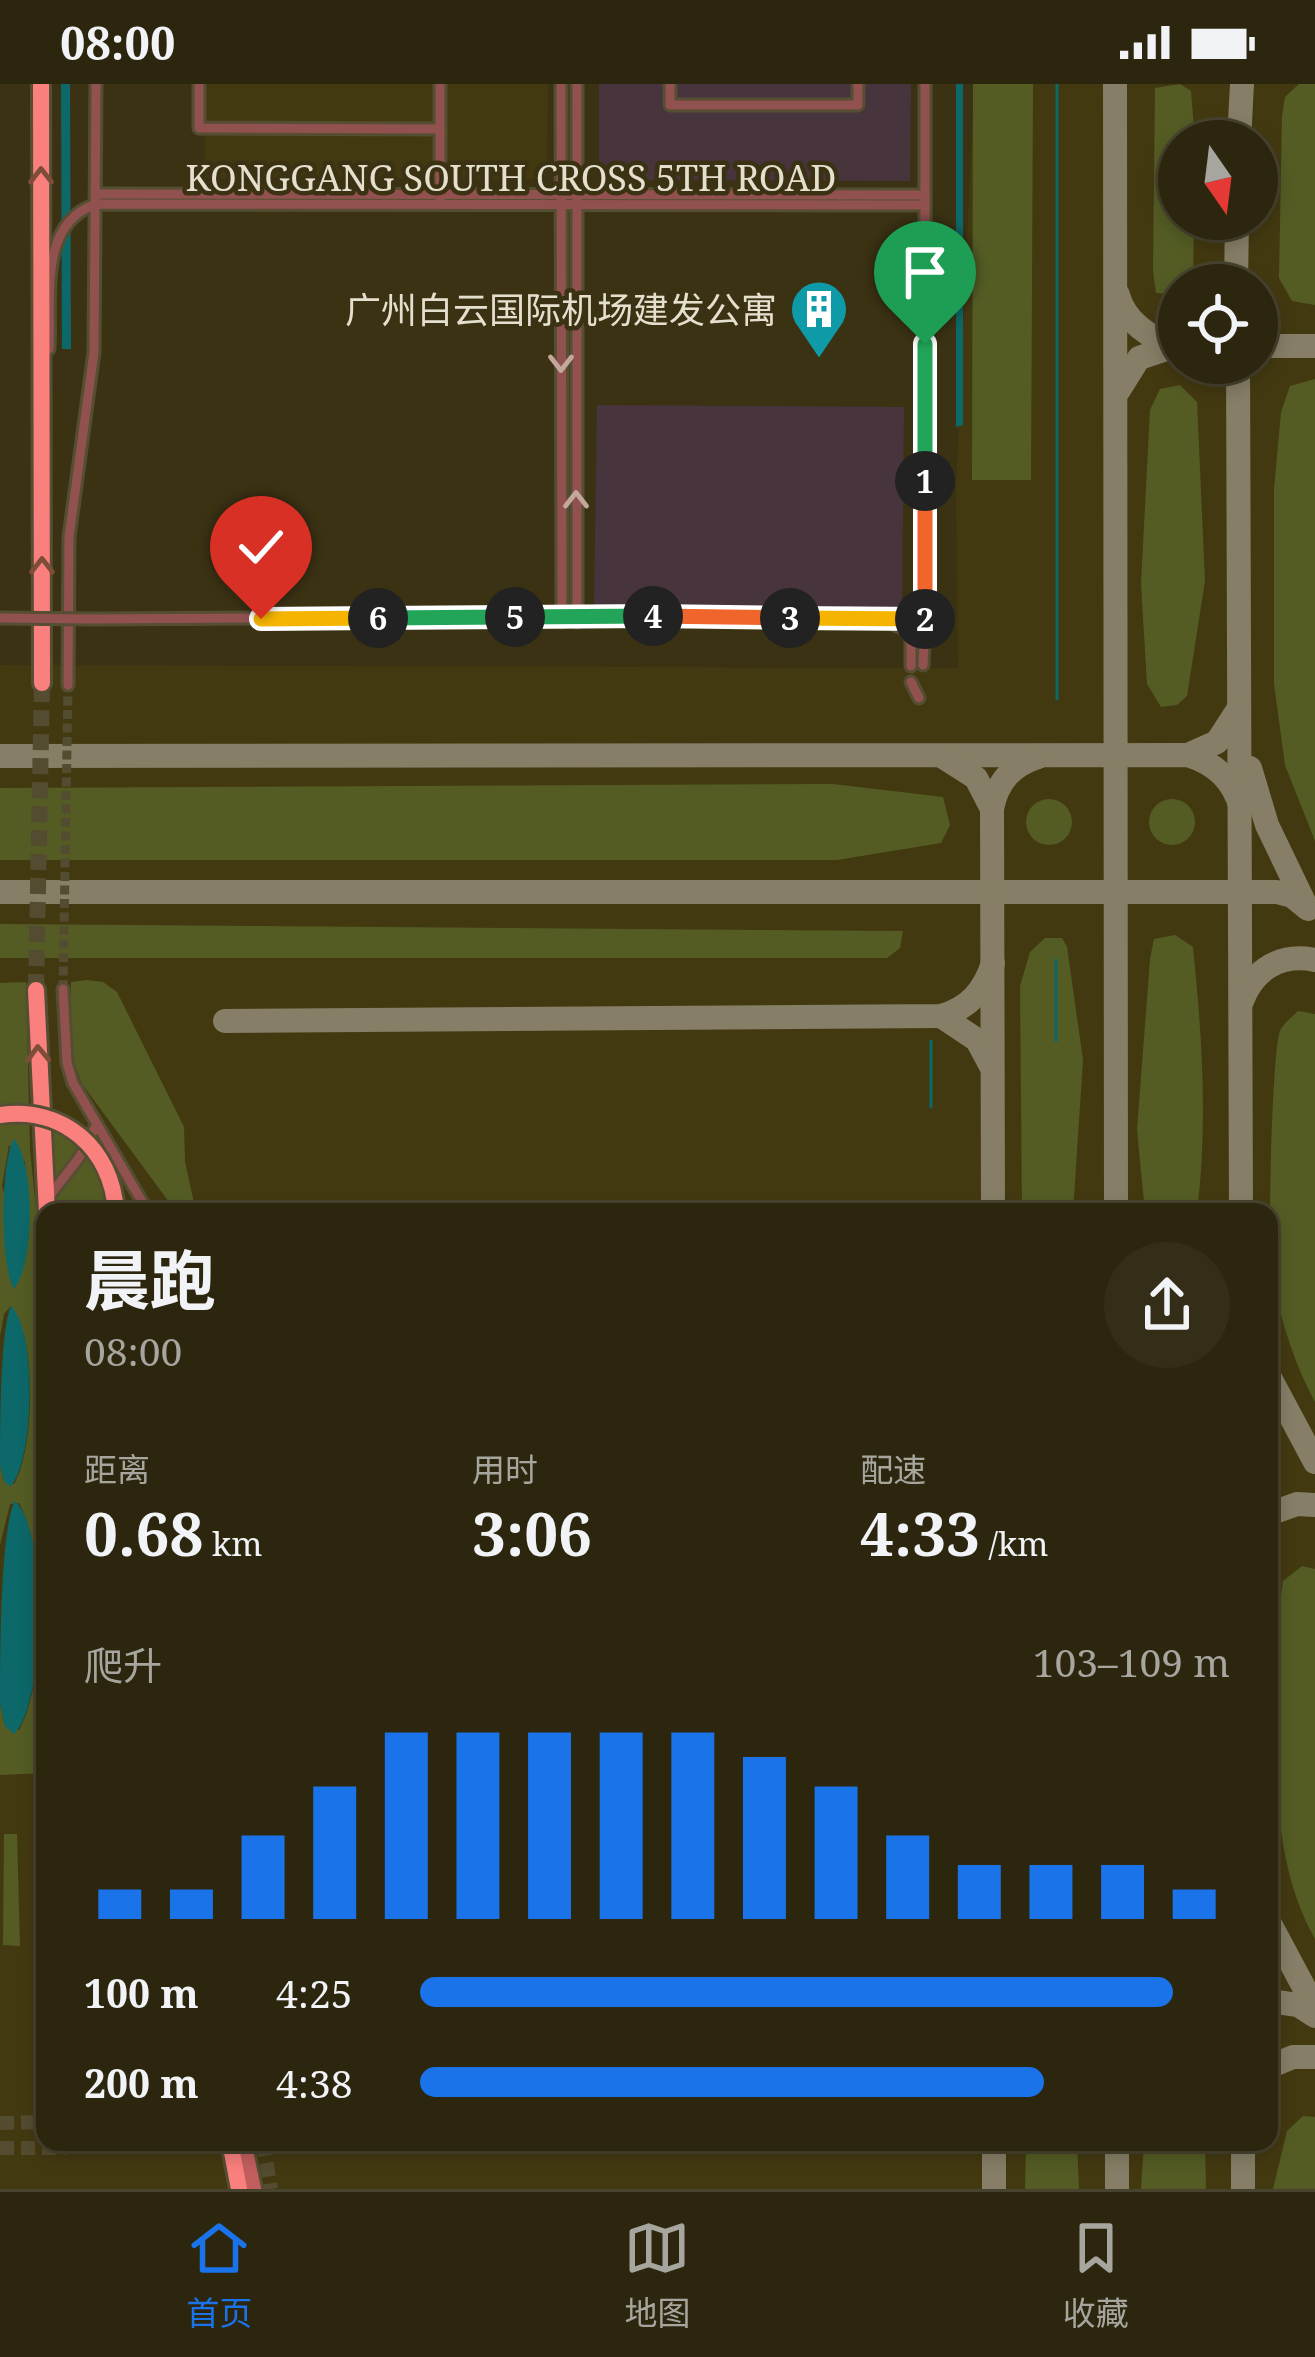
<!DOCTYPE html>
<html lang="zh">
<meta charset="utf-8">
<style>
:root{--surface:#2c260f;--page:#342e18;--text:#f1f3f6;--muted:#a6a59e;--line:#48432f;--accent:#1a73e8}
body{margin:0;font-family:"Noto Serif","Noto Sans SC",serif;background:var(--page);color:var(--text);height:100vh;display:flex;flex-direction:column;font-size:45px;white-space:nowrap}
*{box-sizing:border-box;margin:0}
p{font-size:39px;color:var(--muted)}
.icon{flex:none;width:66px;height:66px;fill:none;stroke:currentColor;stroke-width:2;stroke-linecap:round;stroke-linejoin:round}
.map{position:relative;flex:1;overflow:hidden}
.sheet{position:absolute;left:36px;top:1119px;width:1242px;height:948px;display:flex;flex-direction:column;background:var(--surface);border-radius:24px;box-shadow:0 6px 18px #0003,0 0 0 3px var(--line)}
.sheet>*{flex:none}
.needle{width:78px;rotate:166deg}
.fabs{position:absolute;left:1158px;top:36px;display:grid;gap:24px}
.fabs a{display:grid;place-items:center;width:120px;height:120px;border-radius:50%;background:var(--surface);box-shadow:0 6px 18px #0003,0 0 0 3px var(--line);font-size:60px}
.pin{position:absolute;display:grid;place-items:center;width:102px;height:102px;color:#fff;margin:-123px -51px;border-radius:50% 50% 50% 0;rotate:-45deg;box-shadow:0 0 12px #0007}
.pin .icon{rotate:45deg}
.km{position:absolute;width:60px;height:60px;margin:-30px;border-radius:50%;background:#222;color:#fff;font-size:33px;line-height:60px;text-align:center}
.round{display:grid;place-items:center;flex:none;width:126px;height:126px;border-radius:63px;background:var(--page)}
.summary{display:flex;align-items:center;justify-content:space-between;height:204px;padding:0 48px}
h1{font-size:66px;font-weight:700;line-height:90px}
.metrics{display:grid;grid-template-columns:repeat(3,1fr);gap:18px;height:204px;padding:12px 48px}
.metrics div{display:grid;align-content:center}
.metrics b{font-size:60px;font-weight:700}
.metrics small{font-size:33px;font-weight:400}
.metrics p{font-size:33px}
.chart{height:336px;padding:24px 48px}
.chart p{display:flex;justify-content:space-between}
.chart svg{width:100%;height:216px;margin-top:12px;stroke:var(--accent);stroke-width:6}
ul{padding:0 48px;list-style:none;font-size:39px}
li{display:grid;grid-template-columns:192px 144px 1fr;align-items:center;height:90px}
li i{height:30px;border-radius:15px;background:var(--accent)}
.status{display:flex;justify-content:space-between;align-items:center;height:84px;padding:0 60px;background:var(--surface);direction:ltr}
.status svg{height:33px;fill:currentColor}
.menu{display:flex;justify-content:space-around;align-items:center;height:168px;border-top:3px solid var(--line);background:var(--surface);font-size:33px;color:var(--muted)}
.menu a{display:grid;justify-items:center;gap:6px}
.menu .active{color:var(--accent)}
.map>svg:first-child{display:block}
</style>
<div class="status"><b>08:00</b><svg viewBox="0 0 49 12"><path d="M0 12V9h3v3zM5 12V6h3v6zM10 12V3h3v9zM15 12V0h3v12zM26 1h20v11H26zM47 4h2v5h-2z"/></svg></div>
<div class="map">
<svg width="1315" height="2105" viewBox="0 0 1315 2105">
<rect width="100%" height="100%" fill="#3b3214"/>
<g fill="#433911" fill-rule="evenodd">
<path d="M205,0H548L547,95L205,94Z"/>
<path d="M974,0H1315V2105H0V581L958,584L956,405ZM1179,57H1257V135H1179ZM1179,201H1257V279H1179ZM45,1128H1269V2058H45Z"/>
</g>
<g fill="#47343d">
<path d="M599,0H911L910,97L599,96Z"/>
<path d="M597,321L904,323L902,525L594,523Z"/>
</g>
<g fill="#545c24" fill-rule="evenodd">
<path d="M973,0H1033L1031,396H972Z"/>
<path d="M1180,0L1191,7L1195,57H1179V135H1194L1193,201H1179V210L1156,209L1153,187L1155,4Z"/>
<path d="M1299,0H1315V221L1292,217L1279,194L1282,32L1285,13Z"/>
<path d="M1315,295V757L1285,681L1274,600V405L1281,328L1290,302Z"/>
<path d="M1180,301L1197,318L1205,497L1187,612L1177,621L1161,623L1147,600L1141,500L1150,326L1160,305Z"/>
<path d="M833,700L943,713L950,741L941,759L837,776H0V704Z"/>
<circle cx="1172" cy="738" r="23"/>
<circle cx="1049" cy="738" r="23"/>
<path d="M0,840L903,847L900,864L887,874H0Z"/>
<path d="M1175,851L1193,863C1202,951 1208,1040 1197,1128H1145L1137,1046L1150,875L1154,855Z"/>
<path d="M1045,854H1062L1067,863L1083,976L1073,1128H1022L1020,902L1030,868Z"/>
<path d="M87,896L103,898L117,908L184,1043L185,1078L196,1128H179L169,1118L82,1000L71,970V898Z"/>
<path d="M26,898L30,1066L45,1213V1689L0,1691V1619L5,1642L19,1646C46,1600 46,1466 19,1419L10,1420L0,1461V1381L4,1397L14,1400C33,1368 34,1283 23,1248C21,1239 15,1230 11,1222L4,1230L0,1252V899ZM9,1061L25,1078L29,1149L25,1179L2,1102Z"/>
<path d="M1298,927L1315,930V1318C1293,1277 1276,1224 1271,1178C1268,1150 1272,966 1280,947C1283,940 1293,932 1298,927Z"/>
<path d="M51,1040C92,1064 101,1083 109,1128H58Z"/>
<path d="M1302,1482L1315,1485V1855C1276,1785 1276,1706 1276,1628C1277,1583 1276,1541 1283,1497Z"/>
<path d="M4,1750H17L20,1862L3,1861Z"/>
<path d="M1303,2032L1315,2033V2105H1273L1287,2047Z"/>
<path d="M1026,2058H1077L1079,2105H1025Z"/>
<path d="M1144,2058H1205L1206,2105H1141Z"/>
</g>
<g fill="#0d6869">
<path d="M61,0H70L71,265H62Z"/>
<path d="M956,0H963V341L956,343Z"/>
<path d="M14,1055C35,1080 35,1179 14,1205C0,1183 0,1077 14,1055Z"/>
<path d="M11,1222C37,1247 35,1376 10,1403L4,1397L0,1381C0,1346 0,1246 11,1222Z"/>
<path d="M15,1417C48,1446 46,1619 14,1650L5,1642L0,1619C0,1578 0,1443 15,1417Z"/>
</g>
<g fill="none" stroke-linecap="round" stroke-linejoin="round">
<g stroke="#0d6869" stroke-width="3">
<path d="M1057,615V0"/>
<path d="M1056,957V876"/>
<path d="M931,1023V957"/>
</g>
<g stroke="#867e66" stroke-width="24">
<path d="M1115,0L1116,1128"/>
<path d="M1239,57L1242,0"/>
<path d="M1236,201L1237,135"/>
<path d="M1118,211C1125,237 1149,254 1175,262L1139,274L1119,306"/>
<path d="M1257,262H1315"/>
<path d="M1238,279L1241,1128"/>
<path d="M1188,671L1217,658L1239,624"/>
<path d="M0,672L1188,671C1216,680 1233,696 1241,724"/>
<path d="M943,673L976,694L992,725"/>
<path d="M1250,684L1267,741L1304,818"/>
<path d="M0,808H1277L1292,812L1308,825"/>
<path d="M1242,917C1254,885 1281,869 1315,876"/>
<path d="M941,932L977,956L992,984"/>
<path d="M225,937L941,932C969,924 984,907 993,879"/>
<path d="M993,1128L992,725C997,698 1012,681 1038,673"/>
<path d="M1269,1292L1315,1378"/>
<path d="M1269,1430L1297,1420L1315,1421"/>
<path d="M1269,1838L1315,1924"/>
<path d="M1269,1917L1298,1921L1315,1932"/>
<path d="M1269,1983L1293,1973H1315"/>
<path d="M994,2058V2105"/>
<path d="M1243,2058V2105"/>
<path d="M1117,2105V2058"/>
</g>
<path stroke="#544c30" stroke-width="9" stroke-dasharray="9 4.5" stroke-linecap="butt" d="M63,905L68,601"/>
<g stroke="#544c30" stroke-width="14" stroke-dasharray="14 7" stroke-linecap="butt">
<path d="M0,2039L45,2038"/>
<path d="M263,2058L271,2105"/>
<path d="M0,2064H62L106,2058"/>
</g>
<path stroke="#544c30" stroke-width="16" stroke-dasharray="16 8" stroke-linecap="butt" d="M36,906L42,599"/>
<g stroke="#564e32" stroke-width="15">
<g id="street">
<path d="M199,0V44L440,45"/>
<path d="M561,0L562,538"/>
<path d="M577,0V538"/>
<path d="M670,0V21H858V0"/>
<path d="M96,110L925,111"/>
<path d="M440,115V0"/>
<path d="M49,265C52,217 37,140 96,120L925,121"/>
<path d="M90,535L657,532L908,536L925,537L923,581"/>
<path d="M925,537V0"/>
<path d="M893,540L907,546L911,555V582"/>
<path d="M911,598L919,614"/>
<path d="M68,601L69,453L94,268L96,0"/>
<path d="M63,905L67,979L73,999L148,1128"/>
<path d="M47,1115L79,1074L97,1040"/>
</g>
</g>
<g stroke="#564e32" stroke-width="20">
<path id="secondary" d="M244,2058L254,2105"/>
</g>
<g stroke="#564e32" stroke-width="22">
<g id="highway">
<path d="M41,0L42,599"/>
<path d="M36,906L47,1128"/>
<path d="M230,2058L239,2105"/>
</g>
</g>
<use href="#street" stroke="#90514f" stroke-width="9"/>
<use href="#secondary" stroke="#c25f5e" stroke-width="14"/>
<use href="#highway" stroke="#fa807e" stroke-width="16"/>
<g stroke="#564e32" stroke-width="15" stroke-linecap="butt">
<path id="street-bridge" d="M0,534L90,535"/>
</g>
<g stroke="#564e32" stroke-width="22" stroke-linecap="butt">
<path id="highway-bridge" d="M0,1031C63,1022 112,1064 116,1128"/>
</g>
<use href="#street-bridge" stroke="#90514f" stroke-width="9"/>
<use href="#highway-bridge" stroke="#fa807e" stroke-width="16"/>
</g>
<defs><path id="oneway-chevron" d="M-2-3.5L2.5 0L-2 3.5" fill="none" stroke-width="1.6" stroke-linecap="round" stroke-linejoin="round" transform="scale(3)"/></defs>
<g stroke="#7e4d39">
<use href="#oneway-chevron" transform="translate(41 92) rotate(-90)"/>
<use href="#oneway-chevron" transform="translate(42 482) rotate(-90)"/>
<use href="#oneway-chevron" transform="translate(38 970) rotate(-92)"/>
</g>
<g stroke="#c3a79b">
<use href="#oneway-chevron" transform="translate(561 279) rotate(90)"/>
<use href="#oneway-chevron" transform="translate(576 416) rotate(-90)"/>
</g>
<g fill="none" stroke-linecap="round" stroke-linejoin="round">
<g stroke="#fff" stroke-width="24">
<path id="split-1" d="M925,260V397"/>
</g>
<g stroke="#fff" stroke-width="24">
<path id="split-2" d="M925,397V535"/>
</g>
<g stroke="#fff" stroke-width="24">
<path id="split-3" d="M790,534L925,535"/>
</g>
<g stroke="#fff" stroke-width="24">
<path id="split-4" d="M653,532L790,534"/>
</g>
<g stroke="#fff" stroke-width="24">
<path id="split-5" d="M515,533L653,532"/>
</g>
<g stroke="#fff" stroke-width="24">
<path id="split-6" d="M378,534L515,533"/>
</g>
<g stroke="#fff" stroke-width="24">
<path id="split-7" d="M261,535L378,534"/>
</g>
<use href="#split-1" stroke="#22a559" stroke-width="15"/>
<use href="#split-2" stroke="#f0652b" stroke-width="15"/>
<use href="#split-3" stroke="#f5b400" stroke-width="15"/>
<use href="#split-4" stroke="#f0652b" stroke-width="15"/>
<use href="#split-5" stroke="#22a559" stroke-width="15"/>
<use href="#split-6" stroke="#22a559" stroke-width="15"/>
<use href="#split-7" stroke="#f5b400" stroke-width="15"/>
</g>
<defs>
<g id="building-pin" transform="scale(3)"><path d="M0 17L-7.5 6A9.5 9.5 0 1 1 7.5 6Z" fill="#0f9aa8" stroke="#3b3214"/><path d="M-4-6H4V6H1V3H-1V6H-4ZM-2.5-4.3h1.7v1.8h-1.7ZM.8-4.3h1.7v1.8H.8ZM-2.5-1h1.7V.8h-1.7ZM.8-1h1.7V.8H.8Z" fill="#fff"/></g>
</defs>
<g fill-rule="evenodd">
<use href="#building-pin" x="819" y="225"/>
</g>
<g text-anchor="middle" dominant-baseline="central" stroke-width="9" stroke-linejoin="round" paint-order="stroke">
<g font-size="36" fill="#e5e0ce" stroke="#3b3214">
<text x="511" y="93">KONGGANG SOUTH CROSS 5TH ROAD</text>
</g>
<g font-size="36" fill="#e5e0ce" stroke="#3b3214" text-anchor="end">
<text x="777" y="225">广州白云国际机场建发公寓</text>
</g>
</g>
</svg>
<div class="fabs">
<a><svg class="needle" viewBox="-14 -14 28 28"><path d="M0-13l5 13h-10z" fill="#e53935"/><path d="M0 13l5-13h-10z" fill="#a6a59e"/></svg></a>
<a><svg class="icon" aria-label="locate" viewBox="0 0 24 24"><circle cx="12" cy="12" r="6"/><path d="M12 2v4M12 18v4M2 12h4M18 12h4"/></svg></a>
</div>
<div class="pin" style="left:925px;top:260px;background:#1e9e55"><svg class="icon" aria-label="arrive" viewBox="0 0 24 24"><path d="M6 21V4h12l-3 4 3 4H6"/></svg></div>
<div class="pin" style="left:261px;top:535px;background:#d93025"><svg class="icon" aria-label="check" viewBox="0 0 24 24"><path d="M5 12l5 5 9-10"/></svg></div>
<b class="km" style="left:925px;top:397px">1</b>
<b class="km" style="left:925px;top:535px">2</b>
<b class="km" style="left:790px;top:534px">3</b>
<b class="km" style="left:653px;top:532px">4</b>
<b class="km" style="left:515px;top:533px">5</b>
<b class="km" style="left:378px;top:534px">6</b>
<section class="sheet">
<div class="summary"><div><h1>晨跑</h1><p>08:00</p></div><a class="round"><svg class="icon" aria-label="share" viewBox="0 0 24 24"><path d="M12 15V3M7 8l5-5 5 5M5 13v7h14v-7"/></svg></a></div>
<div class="metrics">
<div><p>距离</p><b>0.68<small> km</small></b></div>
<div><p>用时</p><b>3:06</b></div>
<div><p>配速</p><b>4:33<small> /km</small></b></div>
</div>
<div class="chart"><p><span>爬升</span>103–109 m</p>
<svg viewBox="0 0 160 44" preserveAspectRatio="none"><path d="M5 44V38M15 44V38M25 44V27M35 44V17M45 44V6M55 44V6M65 44V6M75 44V6M85 44V6M95 44V11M105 44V17M115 44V27M125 44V33M135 44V33M145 44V33M155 44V38"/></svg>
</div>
<ul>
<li><b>100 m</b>4:25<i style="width:93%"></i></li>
<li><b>200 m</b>4:38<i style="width:77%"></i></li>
</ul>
</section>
</div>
<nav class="menu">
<a class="active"><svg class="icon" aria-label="home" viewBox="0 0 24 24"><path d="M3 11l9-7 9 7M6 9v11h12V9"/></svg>首页</a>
<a><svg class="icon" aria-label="map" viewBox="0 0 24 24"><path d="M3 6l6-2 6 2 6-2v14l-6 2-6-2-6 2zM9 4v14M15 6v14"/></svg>地图</a>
<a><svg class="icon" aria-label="saved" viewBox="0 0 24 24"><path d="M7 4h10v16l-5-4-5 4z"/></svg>收藏</a>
</nav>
